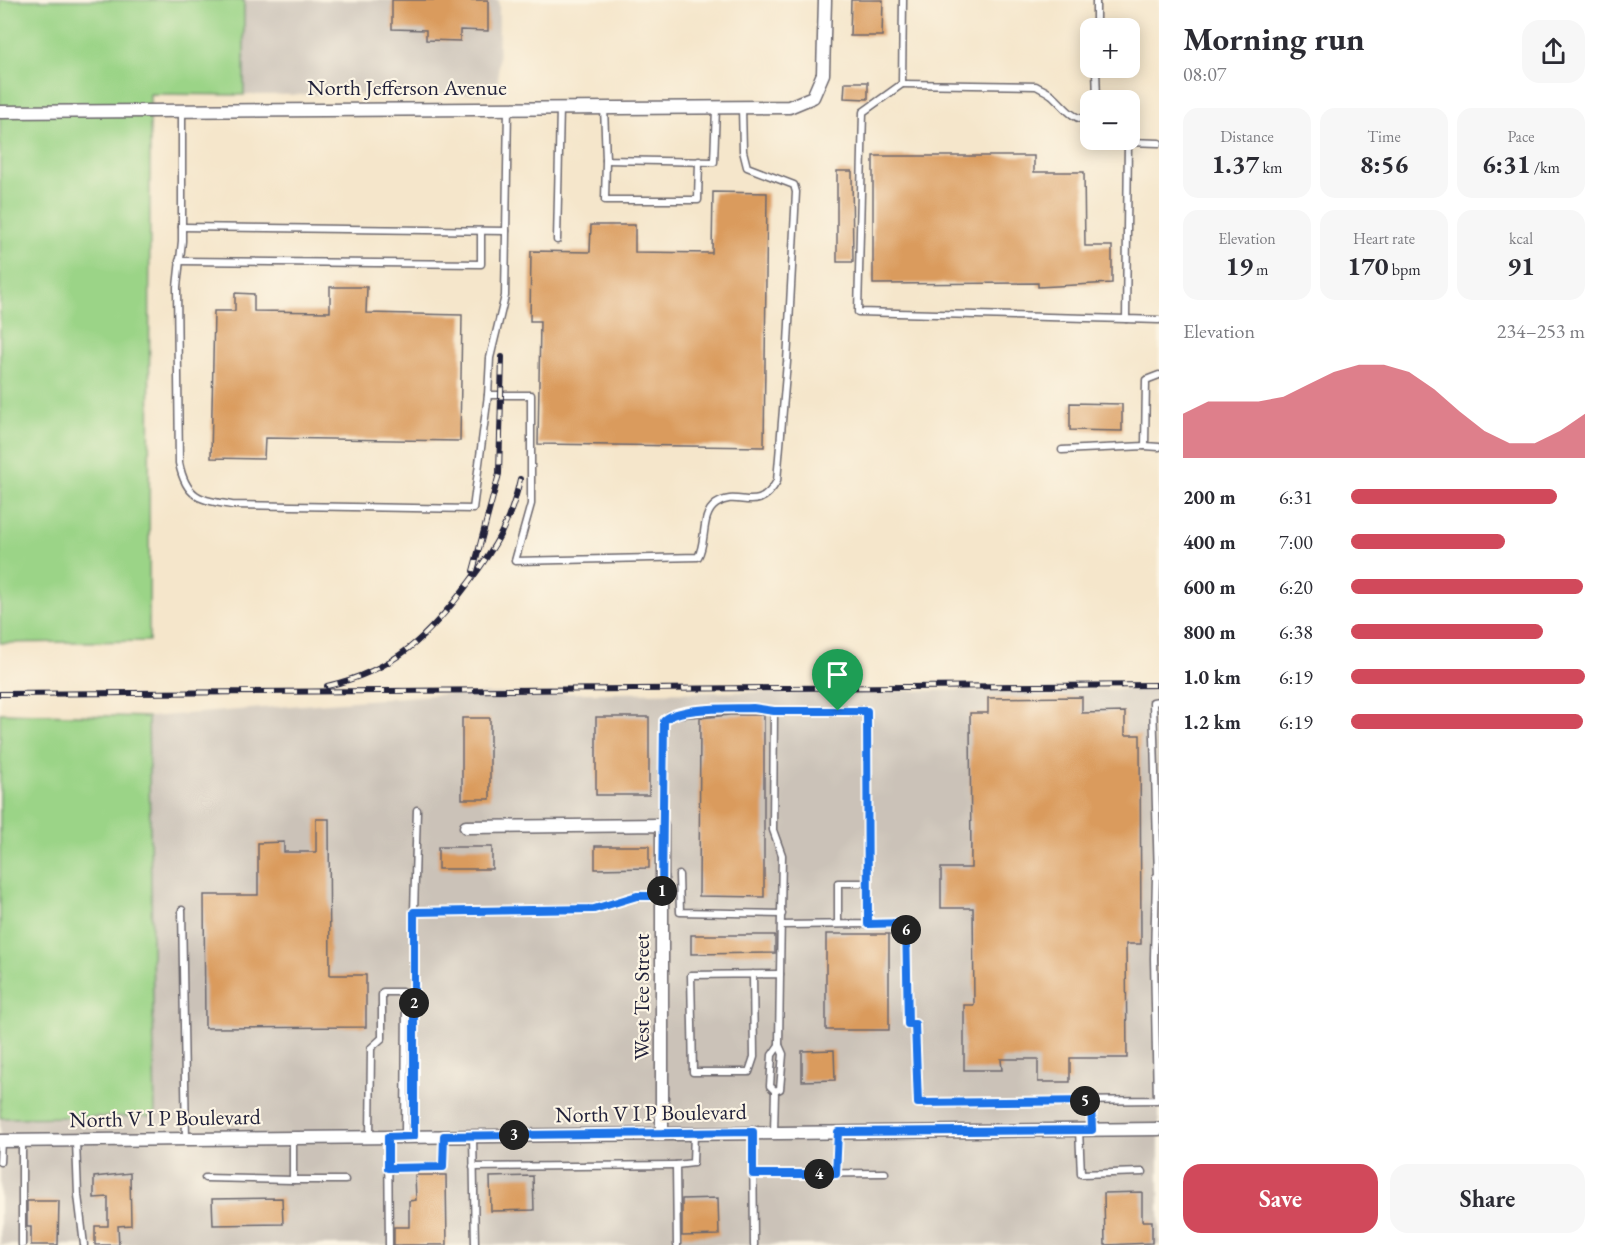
<!DOCTYPE html>
<meta charset="utf-8">
<style>
:root{--surface:#fff;--page:#f7f7f7;--text:#2b2b33;--muted:#7c7c81;--accent:#d1495b}
body{margin:0;font-family:"EB Garamond",serif;background:var(--page);color:var(--text);height:100vh;display:flex;flex-direction:column;font-size:22px;white-space:nowrap}
*{box-sizing:border-box;margin:0}
p{font-size:20px;color:var(--muted)}
.icon{flex:none;width:33px;height:33px;fill:none;stroke:currentColor;stroke-width:2;stroke-linecap:round;stroke-linejoin:round}
.map{position:relative;flex:1;overflow:hidden}
.drawer{display:flex;flex-direction:column;background:var(--surface);width:450px}
.drawer>*{flex:none}
.tools{position:absolute;left:1080px;top:18px;display:grid;gap:12px}
.tools a{display:grid;place-items:center;width:60px;height:60px;border-radius:12px;background:var(--surface);box-shadow:0 3px 15px #0003;font-size:30px}
.pin{position:absolute;display:grid;place-items:center;width:51px;height:51px;color:#fff;margin:-62px -26px;border-radius:50% 50% 50% 0;rotate:-45deg;box-shadow:0 0 6px #0007}
.pin .icon{rotate:45deg}
.km{position:absolute;width:30px;height:30px;margin:-15px;border-radius:50%;background:#222;color:#fff;font-size:16px;line-height:30px;text-align:center}
.round{display:grid;place-items:center;flex:none;width:63px;height:63px;border-radius:18px;background:var(--page)}
.headline{display:flex;align-items:center;justify-content:space-between;height:102px;padding:0 24px}
h1{font-size:33px;font-weight:700;line-height:45px}
.stats{display:grid;grid-template-columns:repeat(3,1fr);gap:9px;height:102px;padding:6px 24px}
.stats div{display:grid;align-content:center;border-radius:15px;background:var(--page);text-align:center}
.stats b{font-size:26px;font-weight:700}
.stats small{font-size:16px;font-weight:400}
.stats p{font-size:16px}
.chart{height:168px;padding:12px 24px}
.chart p{display:flex;justify-content:space-between}
.chart svg{width:100%;height:108px;margin-top:6px;fill:var(--accent);opacity:.7}
.cta{display:flex;gap:12px;margin-top:auto;padding:12px 24px}
.cta a{flex:1;height:69px;border-radius:18px;background:var(--accent);color:#fff;font-size:24px;font-weight:700;line-height:69px;text-align:center}
.cta a+a{background:var(--page);color:var(--text)}
ul{padding:0 24px;list-style:none;font-size:20px}
li{display:grid;grid-template-columns:96px 72px 1fr;align-items:center;height:45px}
li i{height:15px;border-radius:8px;background:var(--accent)}
main{display:flex;flex:1;min-height:0}
.map>svg:first-child{display:block}
</style>
<main>
<div class="map">
<svg width="1159" height="1245" viewBox="0 0 1159 1245">
<rect width="100%" height="100%" fill="#fcf5e5"/>
<filter id="ink" filterUnits="userSpaceOnUse"><feTurbulence type="fractalNoise" baseFrequency=".0167" numOctaves="2"/><feDisplacementMap in="SourceGraphic" scale="12" xChannelSelector="R" yChannelSelector="G"/><feConvolveMatrix kernelMatrix="1 2 1 2 8 2 1 2 1" color-interpolation-filters="sRGB"/></filter>
<filter id="wash" filterUnits="userSpaceOnUse"><feTurbulence type="fractalNoise" baseFrequency=".008" numOctaves="4" result="noise"/><feDisplacementMap in="SourceGraphic" scale="24" xChannelSelector="R" yChannelSelector="G"/><feGaussianBlur stdDeviation="1.35" result="paint"/><feColorMatrix in="noise" values="0 0 0 0 0 0 0 0 0 0 0 0 0 0 0 0 0 1.4 0 .05"/><feComposite in="paint" operator="in"/></filter>
<g filter="url(#wash)">
<rect width="100%" height="100%" fill="#f5e6cb"/>
<g fill="#cbc2b8">
<path d="M244,0H499L498,94L244,95Z"/>
<path d="M1159,689V1245H0V1118L155,1115L148,717L444,694Z"/>
</g>
<g fill="#9bd487" stroke="#5e7b61" stroke-width="1.5">
<path d="M0,0H244V95L150,94L149,641L0,643Z"/>
<path d="M0,713L148,717L155,1116L0,1118Z"/>
</g>
<g id="blocks">
<g fill="#da9b5d">
<path d="M392,0H488V31L460,30V41L426,40V30L392,29Z"/>
<path d="M851,0H883L882,36H850Z"/>
<path d="M845,82H868V99L844,98Z"/>
<path d="M873,156H1034V172H1084L1085,246H1112V283L1038,287V283L873,284Z"/>
<path d="M837,171H852L853,262H837Z"/>
<path d="M713,192L767,193L764,447L538,444L540,321H530L531,251L590,252L591,225H635V252L712,253Z"/>
<path d="M330,287H367L366,313L462,315L460,441L265,438L264,459L211,458L214,311H235V293L254,294V311L330,312Z"/>
<path d="M1070,403L1122,404V431L1070,430Z"/>
<path d="M1082,697V713L1125,712V735H1140L1141,944H1126L1127,1058H1070V1082H1038V1059H1001L1002,1070H964V1005H974L973,908H941V868H971L970,713H988V698Z"/>
<path d="M730,715H764V897L699,896L700,718Z"/>
<rect x="596" y="717" width="53" height="78"/>
<rect x="462" y="718" width="28" height="81"/>
<path d="M316,819H329L330,975H366V1027L205,1028L204,895H258V843L284,842V852H316Z"/>
<path d="M595,846H649V868L595,869Z"/>
<rect x="438" y="847" width="54" height="22"/>
<rect x="826" y="934" width="63" height="96"/>
<path d="M691,935H775V953L691,954Z"/>
<path d="M834,1050L835,1080L802,1081V1051Z"/>
<path d="M130,1173L131,1225L118,1226L119,1245H95V1226H108V1197L94,1198V1177Z"/>
<path d="M415,1175H446L447,1245H394V1227H409V1201L416,1200Z"/>
<path d="M533,1176L534,1210L491,1211L490,1177Z"/>
<path d="M1142,1192V1221H1152V1243L1105,1245L1104,1193Z"/>
<path d="M282,1198L283,1224L213,1225L212,1199Z"/>
<path d="M718,1198L719,1235L682,1236V1199Z"/>
<path d="M27,1201H59L58,1245H31V1227H27Z"/>
</g>
</g>
</g>
<g filter="url(#ink)">
<use href="#blocks" fill-opacity="0" stroke="#6c676d" stroke-width="1.5"/>
<g fill="none" stroke-linecap="round" stroke-linejoin="round">
<g stroke="#6c676d" stroke-width="9">
<g id="service">
<path d="M903,0L902,84L863,112L858,312L1126,319"/>
<path d="M1096,0V28"/>
<path d="M1096,68L1097,100"/>
<path d="M902,84L1036,86C1041,89 1049,92 1053,96C1066,108 1072,120 1090,120"/>
<path d="M604,107L606,160L714,162L716,108"/>
<path d="M182,111V241L177,287L179,463C186,498 200,500 232,505L473,509L488,395L490,358L505,296L508,108"/>
<path d="M1159,143L1128,142L1126,319L1159,320"/>
<path d="M606,160L605,200H698L699,161"/>
<path d="M182,227L506,231"/>
<path d="M557,240L560,108"/>
<path d="M179,261L481,264V231"/>
<path d="M1159,375L1146,380L1145,446L1159,447"/>
<path d="M488,395H531V504L515,561L698,557C707,542 700,515 716,504C739,488 757,517 777,481L787,362L796,192L794,185L747,167L743,151L742,107"/>
<path d="M1062,450L1145,446"/>
<path d="M662,825L664,721L670,715L753,708L774,711"/>
<path d="M679,875L680,912L782,914"/>
<path d="M1158,877L1153,702L1159,701"/>
<path d="M182,910L186,1139"/>
<path d="M414,912L417,810"/>
<path d="M838,924V883H867"/>
<path d="M868,924L906,923L908,1024H915L918,1103L1157,1100L1154,958L1156,877"/>
<path d="M753,974L754,1057L749,1072H693L691,975L780,974L779,1045"/>
<path d="M780,974L782,855L773,830L774,711H867L868,924L782,925"/>
<path d="M1091,1101L1092,1130"/>
<path d="M1079,1130L1081,1174L1143,1172"/>
<path d="M774,1132L775,1091L770,1086L772,1055L779,1045L783,1054L780,1089L775,1091"/>
<path d="M753,1133L754,1245"/>
<path d="M414,1136V912L594,908L637,896H662"/>
<path d="M473,1136L475,1245"/>
<path d="M370,1137L371,1048L382,1038V995L383,992H402L406,998L405,1136"/>
<path d="M388,1137L389,1245"/>
<path d="M76,1141L78,1195L84,1245"/>
<path d="M0,1162L1,1141"/>
<path d="M473,1167L676,1165"/>
<path d="M388,1168L443,1167L444,1136"/>
<path d="M753,1174L885,1173"/>
<path d="M835,1174L838,1132"/>
<path d="M205,1178L293,1180V1138"/>
<path d="M293,1180H345"/>
<path d="M22,1245V1141"/>
<path d="M677,1245L676,1165L693,1163L694,1133"/>
</g>
</g>
<g stroke="#6c676d" stroke-width="15">
<g id="minor">
<path d="M0,112L789,107L813,97L823,74L825,0"/>
<path d="M466,827L662,825V1133"/>
<path d="M0,1141L1159,1129"/>
</g>
</g>
<use href="#service" stroke="#fff" stroke-width="6"/>
<use href="#minor" stroke="#fff" stroke-width="12"/>
<g stroke="#22223b" stroke-width="6">
<g id="rail">
<path d="M473,571L499,474L502,357"/>
<path d="M327,686C396,670 429,636 470,581C496,546 511,521 520,479"/>
<path d="M0,694L1159,685"/>
</g>
</g>
<use href="#rail" stroke="#fcf5e5" stroke-width="4" stroke-dasharray="11" stroke-linecap="butt"/>
</g>
</g>
<g fill="none" stroke-linecap="round" stroke-linejoin="round" filter="url(#ink)">
<g stroke="#fff" stroke-width="12">
<path id="route" d="M753,708L774,711H867L868,924L906,923L908,1024H915L918,1103L1091,1101L1092,1130L838,1132L836,1174H753V1132L444,1136L443,1167L388,1168V1137L414,1136V912L594,909L637,896H662L664,721C677,706 732,709 753,708Z"/>
</g>
<use href="#route" stroke="#1a73e8" stroke-width="8"/>
</g>
<g text-anchor="middle" dominant-baseline="central" stroke-width="4.5" stroke-linejoin="round" paint-order="stroke">
<g font-size="22" fill="#22223b" stroke="#fcf5e5">
<text x="407" y="87">North Jefferson Avenue</text>
<text transform="translate(641 997) rotate(-90)">West Tee Street</text>
<text transform="translate(651 1113) rotate(-1)">North V I P Boulevard</text>
<text transform="translate(165 1118) rotate(-1)">North V I P Boulevard</text>
</g>
</g>
</svg>
<div class="tools">
<a>+</a>
<a>−</a>
</div>
<div class="pin" style="left:838px;top:711px;background:#1e9e55"><svg class="icon" aria-label="arrive" viewBox="0 0 24 24"><path d="M6 21V4h12l-3 4 3 4H6"/></svg></div>
<b class="km" style="left:662px;top:891px">1</b>
<b class="km" style="left:414px;top:1003px">2</b>
<b class="km" style="left:514px;top:1135px">3</b>
<b class="km" style="left:819px;top:1174px">4</b>
<b class="km" style="left:1085px;top:1101px">5</b>
<b class="km" style="left:906px;top:930px">6</b>
</div>
<section class="drawer">
<div class="headline"><div><h1>Morning run</h1><p>08:07</p></div><a class="round"><svg class="icon" aria-label="share" viewBox="0 0 24 24"><path d="M12 15V3M7 8l5-5 5 5M5 13v7h14v-7"/></svg></a></div>
<div class="stats">
<div><p>Distance</p><b>1.37<small> km</small></b></div>
<div><p>Time</p><b>8:56</b></div>
<div><p>Pace</p><b>6:31<small> /km</small></b></div>
</div>
<div class="stats">
<div><p>Elevation</p><b>19<small> m</small></b></div>
<div><p>Heart rate</p><b>170<small> bpm</small></b></div>
<div><p>kcal</p><b>91</b></div>
</div>
<div class="chart"><p><span>Elevation</span>234–253 m</p>
<svg viewBox="0 0 160 44" preserveAspectRatio="none"><path d="M0 44V26L10 21L20 21L30 21L40 19L50 14L60 9L70 6L80 6L90 9L100 16L110 25L120 33L130 38L140 38L150 33L160 26V44z"/></svg>
</div>
<ul>
<li><b>200 m</b>6:31<i style="width:88%"></i></li>
<li><b>400 m</b>7:00<i style="width:66%"></i></li>
<li><b>600 m</b>6:20<i style="width:99%"></i></li>
<li><b>800 m</b>6:38<i style="width:82%"></i></li>
<li><b>1.0 km</b>6:19<i style="width:100%"></i></li>
<li><b>1.2 km</b>6:19<i style="width:99%"></i></li>
</ul>
<div class="cta"><a>Save</a><a>Share</a></div>
</section>
</main>
